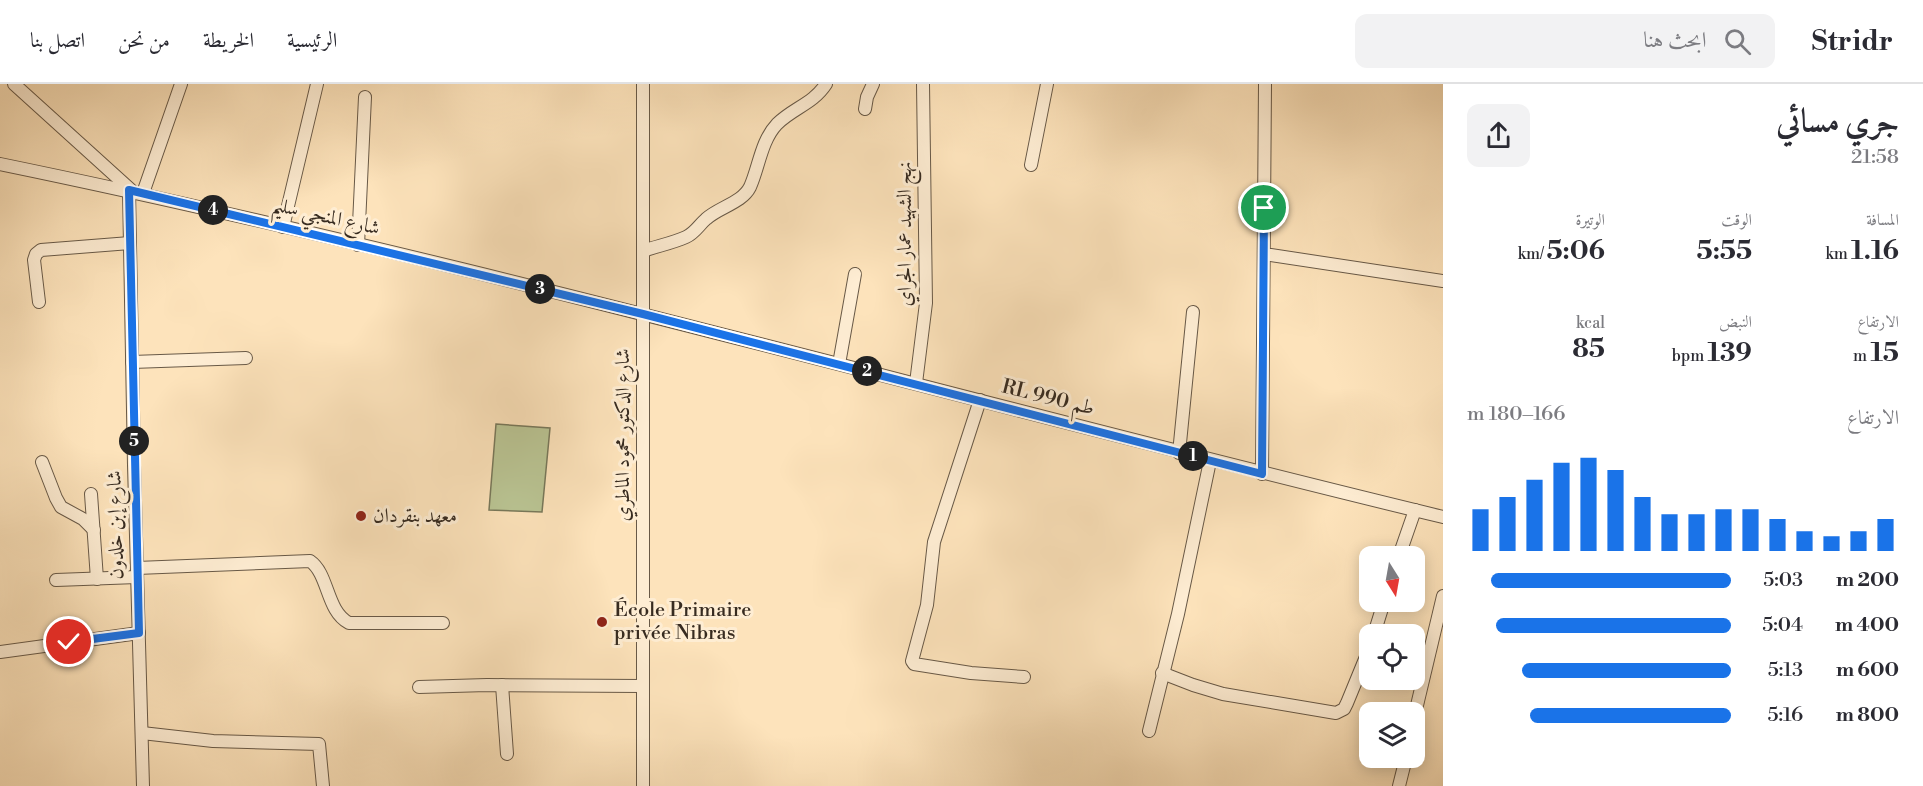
<!DOCTYPE html>
<html lang="ar">
<meta charset="utf-8">
<style>
:root{--surface:#fff;--page:#f2f2f3;--text:#2b2b33;--muted:#7c7c81;--line:#e1e1e2;--accent:#1a73e8}
body{margin:0;font-family:"Libre Bodoni",Amiri,serif;background:var(--page);color:var(--text);direction:rtl;height:100vh;display:flex;flex-direction:column;font-size:22px;white-space:nowrap}
*{box-sizing:border-box;margin:0}
p{font-size:20px;color:var(--muted)}
.icon{flex:none;width:33px;height:33px;fill:none;stroke:currentColor;stroke-width:2;stroke-linecap:round;stroke-linejoin:round}
.map{position:relative;flex:1;overflow:hidden;direction:ltr}
.side{display:flex;flex-direction:column;background:var(--surface);width:480px}
.side>*{flex:none}
.needle{width:39px;rotate:169deg}
.buttons{position:absolute;left:1359px;top:462px;display:grid;gap:12px}
.buttons a{display:grid;place-items:center;width:66px;height:66px;border-radius:12px;background:var(--surface);box-shadow:0 3px 15px #0003;font-size:30px}
.pin{position:absolute;display:grid;place-items:center;width:51px;height:51px;color:#fff;margin:-26px;border:3px solid #fff;border-radius:50%;box-shadow:0 2px 6px #0007}
.km{position:absolute;width:30px;height:30px;margin:-15px;border-radius:50%;background:#222;color:#fff;font-size:16px;line-height:30px;text-align:center}
.round{display:grid;place-items:center;flex:none;width:63px;height:63px;border-radius:12px;background:var(--page)}
.overview{display:flex;align-items:center;justify-content:space-between;height:102px;padding:0 24px}
h1{font-size:33px;font-weight:700;line-height:45px}
.metrics{display:grid;grid-template-columns:repeat(3,1fr);gap:9px;height:102px;padding:6px 24px}
.metrics div{display:grid;align-content:center}
.metrics b{font-size:26px;font-weight:700}
.metrics small{font-size:16px;font-weight:400}
.metrics p{font-size:16px}
.chart{height:168px;padding:12px 24px}
.chart p{display:flex;justify-content:space-between}
.chart svg{width:100%;height:108px;margin-top:6px;stroke:var(--accent);stroke-width:6}
ul{padding:0 24px;list-style:none;font-size:20px}
li{display:grid;grid-template-columns:96px 72px 1fr;align-items:center;height:45px}
li i{height:15px;border-radius:8px;background:var(--accent)}
header{display:flex;align-items:center;gap:36px;box-sizing:border-box;height:84px;padding:0 30px;background:var(--surface);border-bottom:2px solid var(--line)}
header strong{font-size:28px}
nav{display:flex;gap:33px;margin-inline-start:auto;font-size:21px}
.search{width:420px;height:54px;background:var(--page);display:flex;align-items:center;gap:15px;box-sizing:border-box;padding:0 21px;border-radius:12px;color:var(--muted);font-size:22px}
main{display:flex;flex:1;min-height:0}
.map>svg:first-child{display:block}
</style>
<header>
<strong>Stridr</strong>
<div class="search"><svg class="icon" aria-label="search" viewBox="0 0 24 24"><circle cx="10" cy="10" r="6"/><path d="M15 15l6 6"/></svg>ابحث هنا</div>
<nav><a>الرئيسية</a><a>الخريطة</a><a>من نحن</a><a>اتصل بنا</a></nav>
</header>
<main>
<section class="side">
<div class="overview"><div><h1>جري مسائي</h1><p>21:58</p></div><a class="round"><svg class="icon" aria-label="share" viewBox="0 0 24 24"><path d="M12 15V3M7 8l5-5 5 5M5 13v7h14v-7"/></svg></a></div>
<div class="metrics">
<div><p>المسافة</p><b>1.16<small> km</small></b></div>
<div><p>الوقت</p><b>5:55</b></div>
<div><p>الوتيرة</p><b>5:06<small> /km</small></b></div>
</div>
<div class="metrics">
<div><p>الارتفاع</p><b>15<small> m</small></b></div>
<div><p>النبض</p><b>139<small> bpm</small></b></div>
<div><p>kcal</p><b>85</b></div>
</div>
<div class="chart"><p><span>الارتفاع</span>166–180 m</p>
<svg viewBox="0 0 160 44" preserveAspectRatio="none"><path d="M5 44V27M15 44V22M25 44V15M35 44V8M45 44V6M55 44V11M65 44V22M75 44V29M85 44V29M95 44V27M105 44V27M115 44V31M125 44V36M135 44V38M145 44V36M155 44V31"/></svg>
</div>
<ul>
<li><b>200 m</b>5:03<i style="width:91%"></i></li>
<li><b>400 m</b>5:04<i style="width:89%"></i></li>
<li><b>600 m</b>5:13<i style="width:79%"></i></li>
<li><b>800 m</b>5:16<i style="width:76%"></i></li>
</ul>
</section>
<div class="map">
<svg width="1443" height="702" viewBox="0 0 1443 702">
<rect width="100%" height="100%" fill="#fde3bb"/>
<filter id="stains"><feTurbulence type="fractalNoise" baseFrequency=".00333" numOctaves="4"/><feColorMatrix values="0 0 0 0 .2 0 0 0 0 .09 0 0 0 0 .02 0 0 0 .5 -.17"/></filter>
<radialGradient id="worn" r=".72"><stop offset=".6" stop-color="#630" stop-opacity="0"/><stop offset="1" stop-color="#630" stop-opacity=".3"/></radialGradient>
<path fill="#bac594" stroke="#78785a" stroke-width="1.5" d="M496,340L550,344L542,428L489,426Z"/>
<g fill="none" stroke-linecap="round" stroke-linejoin="round">
<g stroke="#685947" stroke-width="14">
<g id="minor">
<path d="M14,0L131,106"/>
<path d="M865,25L867,13L873,0"/>
<path d="M0,80C485,180 962,317 1443,433"/>
<path d="M1031,81L1047,0"/>
<path d="M129,106L134,381L143,702"/>
<path d="M143,109L181,0"/>
<path d="M283,143L317,0"/>
<path d="M358,161L365,13"/>
<path d="M643,167C657,162 673,159 686,153C695,149 699,141 706,135C719,123 742,119 750,103C759,83 761,57 777,40C793,24 813,20 826,0"/>
<path d="M1264,170L1443,197"/>
<path d="M39,218L34,176L36,170L41,166L130,159"/>
<path d="M132,278L246,274"/>
<path d="M839,280L855,190"/>
<path d="M916,299L926,219L923,0"/>
<path d="M980,316L934,458L927,521L912,577L914,580L971,589L1024,593"/>
<path d="M1179,369L1193,228"/>
<path d="M42,378L56,414L61,423L83,435L94,446"/>
<path d="M1262,390L1265,0"/>
<path d="M91,410L97,495"/>
<path d="M1399,472L1415,426"/>
<path d="M137,484L310,477C329,490 326,527 349,539H443"/>
<path d="M56,496L137,493"/>
<path d="M1374,550L1384,518"/>
<path d="M0,568L139,549"/>
<path d="M1162,589L1193,601L1223,610L1336,629L1344,625L1347,619L1370,563"/>
<path d="M502,601L507,670"/>
<path d="M419,603L487,601L643,602"/>
<path d="M1414,634L1443,512"/>
<path d="M1149,647L1178,530L1210,377"/>
<path d="M142,649L213,657L319,660L323,702"/>
<path d="M643,702V0"/>
<path d="M1399,702L1406,674"/>
</g>
</g>
<use href="#minor" stroke="#feedd3" stroke-width="12"/>
</g>
<g fill="none" stroke-linecap="round" stroke-linejoin="round">
<g stroke="#fff" stroke-width="12">
<path id="route" d="M69,558L139,549L129,106L643,230L1262,390L1264,124"/>
</g>
<use href="#route" stroke="#1a73e8" stroke-width="8"/>
</g>
<g fill="#8f2418" stroke="#feedd3" stroke-width="2">
<circle cx="361" cy="432" r="6"/>
<circle cx="602" cy="538" r="6"/>
</g>
<g text-anchor="middle" dominant-baseline="central" stroke-width="6" stroke-linejoin="round" paint-order="stroke">
<g font-size="20" fill="#372b20" stroke="#feedd3">
<text transform="translate(326 133) rotate(13)">شارع المنجي سليم</text>
<text transform="translate(905 150) rotate(-90)">نهج الشهيد عمار الجراي</text>
<text transform="translate(1048 314) rotate(14)">RL طم 990</text>
<text transform="translate(623 351) rotate(-90)">شارع الدكتور محمود الماطري</text>
<text transform="translate(116 441) rotate(-91)">شارع إبن خلدون</text>
</g>
<g font-size="20" fill="#372b20" stroke="#feedd3" text-anchor="start">
<text x="373" y="432">معهد بنقردان</text>
<text x="614" y="526">École Primaire<tspan x="614" dy="23">privée Nibras</tspan></text>
</g>
</g>
<rect width="100%" height="100%" filter="url(#stains)"/>
<rect width="100%" height="100%" fill="url(#worn)"/>
</svg>
<div class="buttons">
<a><svg class="needle" viewBox="-14 -14 28 28"><path d="M0-13l5 13h-10z" fill="#e53935"/><path d="M0 13l5-13h-10z" fill="#7c7c81"/></svg></a>
<a><svg class="icon" aria-label="locate" viewBox="0 0 24 24"><circle cx="12" cy="12" r="6"/><path d="M12 2v4M12 18v4M2 12h4M18 12h4"/></svg></a>
<a><svg class="icon" aria-label="layers" viewBox="0 0 24 24"><path d="M12 4l9 5-9 5-9-5zM3 14l9 5 9-5"/></svg></a>
</div>
<div class="pin" style="left:1264px;top:124px;background:#1e9e55"><svg class="icon" aria-label="arrive" viewBox="0 0 24 24"><path d="M6 21V4h12l-3 4 3 4H6"/></svg></div>
<div class="pin" style="left:69px;top:558px;background:#d93025"><svg class="icon" aria-label="check" viewBox="0 0 24 24"><path d="M5 12l5 5 9-10"/></svg></div>
<b class="km" style="left:1193px;top:372px">1</b>
<b class="km" style="left:867px;top:287px">2</b>
<b class="km" style="left:540px;top:205px">3</b>
<b class="km" style="left:213px;top:126px">4</b>
<b class="km" style="left:134px;top:357px">5</b>
</div>
</main>
